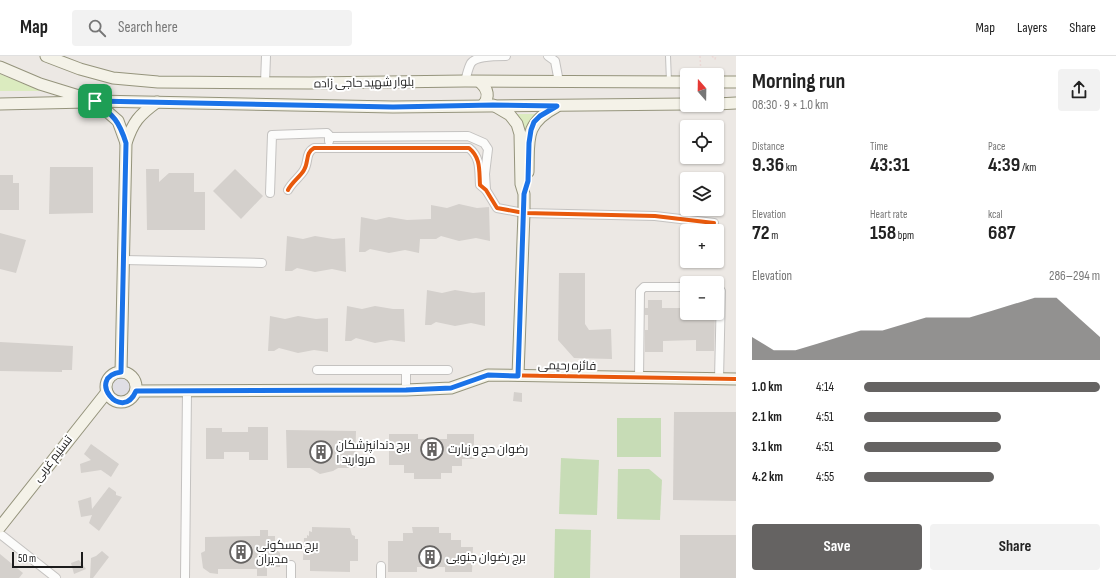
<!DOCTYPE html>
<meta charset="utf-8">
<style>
:root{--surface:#fff;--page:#f2f2f2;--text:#222;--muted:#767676;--line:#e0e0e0;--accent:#656362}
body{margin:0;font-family:"Sofia Sans Condensed",Cairo,sans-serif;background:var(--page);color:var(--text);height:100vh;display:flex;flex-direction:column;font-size:15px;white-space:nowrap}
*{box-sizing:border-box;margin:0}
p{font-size:13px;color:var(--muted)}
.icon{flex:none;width:22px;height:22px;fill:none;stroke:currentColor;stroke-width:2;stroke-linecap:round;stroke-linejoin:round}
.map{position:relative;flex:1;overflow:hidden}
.panel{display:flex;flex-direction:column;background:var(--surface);width:380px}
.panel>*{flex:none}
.needle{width:26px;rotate:340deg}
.controls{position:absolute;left:680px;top:12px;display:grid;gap:8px}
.controls a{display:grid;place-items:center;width:44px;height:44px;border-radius:4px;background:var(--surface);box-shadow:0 1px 3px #0004;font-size:20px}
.scale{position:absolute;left:12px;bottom:10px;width:71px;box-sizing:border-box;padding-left:4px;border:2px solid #1c1c1c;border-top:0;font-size:11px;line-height:14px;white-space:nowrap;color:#1c1c1c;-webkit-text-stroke:3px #fff;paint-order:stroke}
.pin{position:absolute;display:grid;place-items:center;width:34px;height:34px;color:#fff;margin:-17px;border-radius:8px;box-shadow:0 2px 6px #0006}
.round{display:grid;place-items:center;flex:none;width:42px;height:42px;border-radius:4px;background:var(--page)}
.head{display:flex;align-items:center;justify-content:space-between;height:68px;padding:0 16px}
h1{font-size:22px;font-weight:700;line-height:30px}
.metrics{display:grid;grid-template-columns:repeat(3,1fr);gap:6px;height:68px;padding:4px 16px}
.metrics div{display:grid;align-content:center}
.metrics b{font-size:20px;font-weight:700}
.metrics small{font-size:11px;font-weight:400}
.metrics p{font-size:11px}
.chart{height:112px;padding:8px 16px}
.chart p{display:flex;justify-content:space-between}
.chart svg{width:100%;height:72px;margin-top:4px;fill:var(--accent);opacity:.7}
.button{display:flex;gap:8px;margin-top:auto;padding:8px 16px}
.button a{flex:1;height:46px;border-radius:4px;background:var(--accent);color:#fff;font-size:16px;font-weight:700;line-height:46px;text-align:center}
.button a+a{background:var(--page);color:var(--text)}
ul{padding:0 16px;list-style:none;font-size:13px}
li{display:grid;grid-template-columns:64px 48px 1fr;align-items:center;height:30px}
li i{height:10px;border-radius:5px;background:var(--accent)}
header{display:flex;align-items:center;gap:24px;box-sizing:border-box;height:56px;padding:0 20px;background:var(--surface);border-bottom:1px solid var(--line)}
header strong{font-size:19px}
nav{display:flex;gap:22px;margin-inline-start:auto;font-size:14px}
.search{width:280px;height:36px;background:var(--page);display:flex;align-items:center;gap:10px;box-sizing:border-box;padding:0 14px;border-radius:4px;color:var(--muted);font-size:15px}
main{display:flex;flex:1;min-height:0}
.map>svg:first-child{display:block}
</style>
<header>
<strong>Map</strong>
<div class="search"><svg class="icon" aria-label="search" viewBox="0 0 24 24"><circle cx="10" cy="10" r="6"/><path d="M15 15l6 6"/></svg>Search here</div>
<nav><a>Map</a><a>Layers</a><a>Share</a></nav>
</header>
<main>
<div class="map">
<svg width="736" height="522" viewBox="0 0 736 522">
<rect width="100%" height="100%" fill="#ece8e4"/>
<g fill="#dbebbf">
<path d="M0,18L41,35H0Z"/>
<path d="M515,58H537L529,67L526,80L521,63Z"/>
</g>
<g fill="#c7dcb6">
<rect x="617" y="362" width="44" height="39"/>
<path d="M561,402L599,404L597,459L559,458Z"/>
<path d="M618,413H649L662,424L660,464L617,463Z"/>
<path d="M555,473L591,474L590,522H554Z"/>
</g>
<circle fill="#dfdee4" cx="121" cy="331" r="15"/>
<g fill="#d4d0cc">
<path d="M50,111H93V157L49,158Z"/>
<path d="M146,113H159V126L169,117H194V136H205V174H147Z"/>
<path d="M235,113L263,140L241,163L213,135Z"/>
<path d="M0,119H13V127H19V154H0Z"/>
<path d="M459,148L477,152L489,151L490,185L476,182L459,185L441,180L436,183H420L419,197L405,194L389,197L370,193L365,196H359L361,161L376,164L389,161L407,164L431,163V149L447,152Z"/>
<path d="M0,177L26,184L16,217L0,213Z"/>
<path d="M287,180L303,183L315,180L333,183L345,182L346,216L332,213L315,216L297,212L292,215H285Z"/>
<path d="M559,217H585V268L589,274L611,273L612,303L574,302L558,284Z"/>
<path d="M427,234L442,237L455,234L473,237L485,236V270L471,267L455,270L436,266L431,269H425Z"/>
<path d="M648,244H662V252H687V257H715L714,295H696V284L663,285V296H645V274H648V259H645V252H648Z"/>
<path d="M347,250L362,253L375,250L393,253H404L405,286L391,284L375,287L356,282L351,285H345Z"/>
<path d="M270,260L285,263L298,260L316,263L328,262V296L314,294L298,297L279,292L274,295H268Z"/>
<path d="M0,286L73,290L72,314H62V316L0,315Z"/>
<path d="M514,336L522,337V346L513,345Z"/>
<path d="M674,356H736V445L673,444Z"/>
<path d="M248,371H268V404H249V396H224V403H206V372H222V376H248Z"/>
<path d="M286,374L356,375L355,412H338L333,415L320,418L310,412H287Z"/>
<path d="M389,378H418V383H447V378H474V403H462V410H452V417H441V423H414V417H404V409H389Z"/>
<path d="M91,388L119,408L111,421L101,414L81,417L80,408L91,404L84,398Z"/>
<path d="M109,431L116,436V439L122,441L99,475L89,467L92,459L81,461L78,445L91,441L92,453Z"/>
<path d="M312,471L350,472L352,479L355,480V483H358V505H350V516L310,515V504H303L304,482H307V479L309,480V475L312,476Z"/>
<path d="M412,471H439V477H451V484H461V491H473L472,516H445V511H417V516H388V485H403V477H413Z"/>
<path d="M260,474H268V480H275V492L280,497V511H267V520H257V513H218V518L210,517L203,512L201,497L205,495V481L260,480Z"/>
<rect x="680" y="479" width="56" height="43"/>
<path d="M102,495L109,501L93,522H90L91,502L96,500Z"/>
<path d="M0,498L23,517L19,522H0Z"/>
<path d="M79,504L86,513L74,518L71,507Z"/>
</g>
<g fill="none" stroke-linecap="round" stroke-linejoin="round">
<g stroke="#c4c2c0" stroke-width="6">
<path id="lane" d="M668,0L669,26"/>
</g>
<g stroke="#c4c2c0" stroke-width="10">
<g id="street">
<path d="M548,0L555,5L559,26"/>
<path d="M465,25C467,19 468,12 471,7C476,0 496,0 506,0"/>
<path d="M265,27L266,0"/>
<path d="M329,81L468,80L484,87L488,93L485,118L486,134"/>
<path d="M288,134C292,126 300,121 304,114C309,106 305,97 314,92H469C481,102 479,114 480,129L486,134L497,152L524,157L655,160L714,167"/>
<path d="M270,137L272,79L327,77L329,79V85"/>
<path d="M124,204L262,207"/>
<path d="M717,230L721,235L719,323"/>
<path d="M317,314H448"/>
<path d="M639,322L640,235L644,231H687"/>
<path d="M406,334V314"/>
<path d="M0,478L56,522"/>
<path d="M291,509V522"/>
<path d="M381,510V522"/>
<path d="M185,522L187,335"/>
</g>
</g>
<g stroke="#95947c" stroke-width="13">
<g id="secondary">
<path d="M46,0L80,13L113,22L158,26L310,27L465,25L687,26"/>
<path d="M0,11L40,28L95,45L393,51L687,48"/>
<path d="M480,26C488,33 490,41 483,49"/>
<path d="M717,26H736"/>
<path d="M95,45L118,65L126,87"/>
<path d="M0,48L87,46"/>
<path d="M717,48L736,47"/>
<path d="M493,49L510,59L517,68L520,78L521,128L524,138V157L518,319"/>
<path d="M528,116C529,83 524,68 556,51"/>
<circle cx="121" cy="331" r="15"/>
<path d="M121,316L126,87C133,66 139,59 157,46"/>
<path d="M136,335L406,334L451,332L488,319L736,323"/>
<path d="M0,471L107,336"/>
</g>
</g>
<g stroke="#ebd8d6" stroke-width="1.5" stroke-dasharray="2 2" stroke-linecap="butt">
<path d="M700,0L701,19"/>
<path d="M712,0L715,3L716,0"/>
</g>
<use href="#lane" stroke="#fcfcfb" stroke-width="4"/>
<use href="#street" stroke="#fcfcfb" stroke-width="8"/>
<use href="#secondary" stroke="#f4f2e8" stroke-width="11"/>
<g stroke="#fff" stroke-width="6">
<g id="cycleway">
<path d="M288,134C292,126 300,121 304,114C309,106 305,97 314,92H469C481,102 479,114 480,129L486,134L497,152L524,157L655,160L714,167"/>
<path d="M136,335L406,334L451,332L488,319L736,323"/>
</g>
</g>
<use href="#cycleway" stroke="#e8590c" stroke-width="4"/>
</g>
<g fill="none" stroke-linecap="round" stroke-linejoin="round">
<g stroke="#fff" stroke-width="8">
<path id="route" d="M95,45L393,51L493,49L557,50L540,60L534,66L531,74L529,87L528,125L524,138L518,320L488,319L451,332L406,334L136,335C122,368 85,321 121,316L126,87C119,65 114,60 95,45Z"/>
</g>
<use href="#route" stroke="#1a73e8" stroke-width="5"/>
</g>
<defs>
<g id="building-ring" transform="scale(1.15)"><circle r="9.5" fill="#fff" stroke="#656362" stroke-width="1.5"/><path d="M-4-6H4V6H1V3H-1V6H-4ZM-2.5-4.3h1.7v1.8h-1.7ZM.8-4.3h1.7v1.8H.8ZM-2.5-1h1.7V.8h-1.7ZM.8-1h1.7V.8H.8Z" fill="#656362"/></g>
</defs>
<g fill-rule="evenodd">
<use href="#building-ring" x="432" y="393"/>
<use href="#building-ring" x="321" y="396"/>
<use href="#building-ring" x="241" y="496"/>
<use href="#building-ring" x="430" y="501"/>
</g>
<g text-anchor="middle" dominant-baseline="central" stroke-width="4" stroke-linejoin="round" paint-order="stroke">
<g font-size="12" fill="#1c1c1c" stroke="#fff">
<text transform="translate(364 27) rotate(-1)">بلوار شهید حاجی زاده</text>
<text transform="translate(567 310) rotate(1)">فائزه رحیمی</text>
<text transform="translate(53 403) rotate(-52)">تسنیم غربی</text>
</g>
<g font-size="12" fill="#1c1c1c" stroke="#fff" text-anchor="start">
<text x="336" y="389">برج دندانپزشکان<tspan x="336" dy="14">مروارید ۱</tspan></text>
<text x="448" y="393">رضوان حج و زیارت</text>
<text x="256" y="489">برج مسکونی<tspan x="256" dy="14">مدیران</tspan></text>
<text x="446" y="501">برج رضوان جنوبی</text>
</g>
</g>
</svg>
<div class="controls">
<a><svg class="needle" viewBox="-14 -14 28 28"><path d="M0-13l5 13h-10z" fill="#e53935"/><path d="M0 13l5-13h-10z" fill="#767676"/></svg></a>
<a><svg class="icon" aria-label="locate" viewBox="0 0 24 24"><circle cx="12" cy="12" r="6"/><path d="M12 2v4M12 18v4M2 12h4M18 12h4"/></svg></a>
<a><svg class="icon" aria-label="layers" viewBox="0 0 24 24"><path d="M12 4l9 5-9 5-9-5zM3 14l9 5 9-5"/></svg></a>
<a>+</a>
<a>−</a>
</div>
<div class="scale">50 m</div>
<div class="pin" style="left:95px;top:45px;background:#1e9e55"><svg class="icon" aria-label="arrive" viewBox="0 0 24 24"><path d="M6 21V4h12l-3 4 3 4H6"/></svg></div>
</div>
<section class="panel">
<div class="head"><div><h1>Morning run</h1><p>08:30 · 9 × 1.0 km</p></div><a class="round"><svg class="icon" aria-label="share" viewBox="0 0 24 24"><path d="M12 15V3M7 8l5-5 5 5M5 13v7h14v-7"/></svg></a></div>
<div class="metrics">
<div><p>Distance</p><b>9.36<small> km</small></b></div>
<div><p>Time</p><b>43:31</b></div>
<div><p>Pace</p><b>4:39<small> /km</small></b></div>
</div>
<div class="metrics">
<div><p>Elevation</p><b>72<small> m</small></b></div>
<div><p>Heart rate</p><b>158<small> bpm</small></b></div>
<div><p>kcal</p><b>687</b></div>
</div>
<div class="chart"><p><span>Elevation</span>286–294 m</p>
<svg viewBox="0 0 160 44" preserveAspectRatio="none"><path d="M0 44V30L10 38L20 38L30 34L40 30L50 26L60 26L70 22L80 18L90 18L100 18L110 14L120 10L130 6L140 6L150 18L160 30V44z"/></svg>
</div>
<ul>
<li><b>1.0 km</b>4:14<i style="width:100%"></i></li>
<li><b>2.1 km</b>4:51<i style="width:58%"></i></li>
<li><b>3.1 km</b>4:51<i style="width:58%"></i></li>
<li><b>4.2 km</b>4:55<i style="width:55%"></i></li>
</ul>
<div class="button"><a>Save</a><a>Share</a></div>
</section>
</main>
